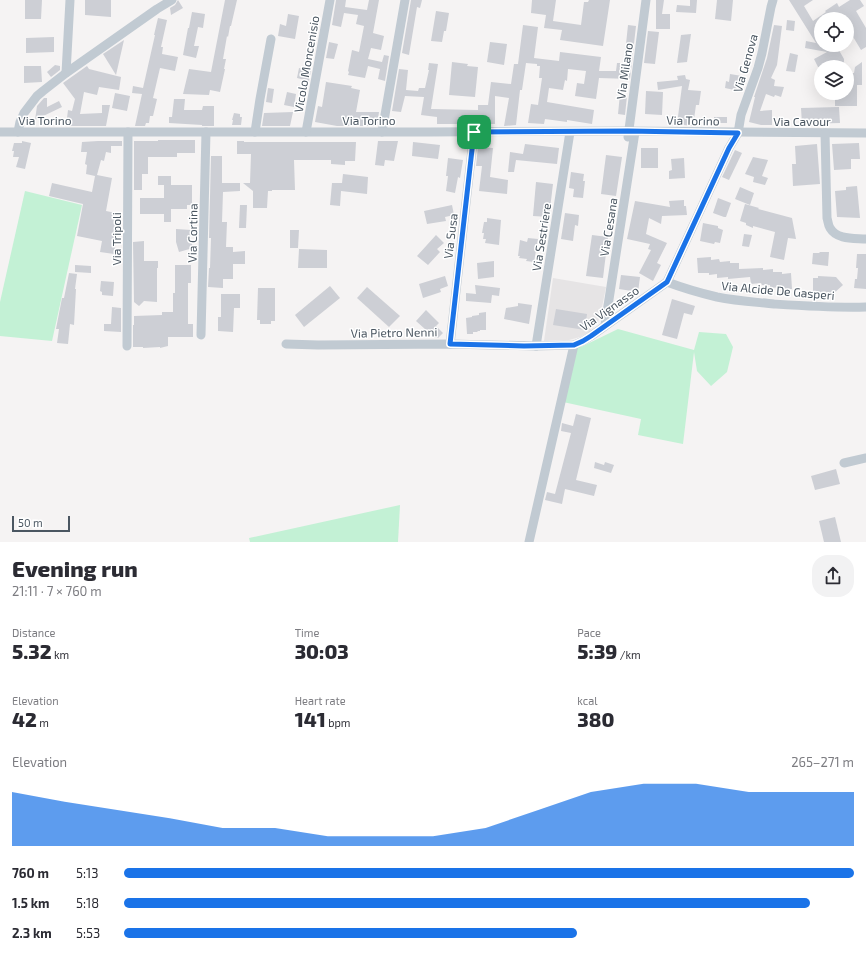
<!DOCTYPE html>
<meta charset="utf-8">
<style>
:root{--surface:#fff;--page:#f2f2f3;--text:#2b2b33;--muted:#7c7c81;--accent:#1a73e8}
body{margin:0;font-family:"Exo 2",sans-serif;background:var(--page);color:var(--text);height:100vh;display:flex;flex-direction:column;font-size:15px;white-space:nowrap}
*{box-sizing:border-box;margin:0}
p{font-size:13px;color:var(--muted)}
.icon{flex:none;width:22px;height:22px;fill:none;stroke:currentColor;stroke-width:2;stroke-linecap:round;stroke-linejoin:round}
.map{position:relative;height:542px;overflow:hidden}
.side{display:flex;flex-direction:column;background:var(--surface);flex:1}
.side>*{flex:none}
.tools{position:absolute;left:814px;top:12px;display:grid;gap:8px}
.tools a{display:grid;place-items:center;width:40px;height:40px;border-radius:50%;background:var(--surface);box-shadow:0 4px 16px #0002;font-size:20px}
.scale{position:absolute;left:12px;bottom:10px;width:58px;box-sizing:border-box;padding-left:4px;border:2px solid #4a5661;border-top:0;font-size:11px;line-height:14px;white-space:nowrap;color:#4a5661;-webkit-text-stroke:3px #fff;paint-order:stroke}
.pin{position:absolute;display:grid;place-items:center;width:34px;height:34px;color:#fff;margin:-17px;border-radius:8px;box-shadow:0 2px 6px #0006}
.round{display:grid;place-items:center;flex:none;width:42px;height:42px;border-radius:16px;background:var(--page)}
.headline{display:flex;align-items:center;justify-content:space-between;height:68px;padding:0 12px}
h1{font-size:22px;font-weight:800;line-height:30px}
.figures{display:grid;grid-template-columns:repeat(3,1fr);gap:6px;height:68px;padding:4px 12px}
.figures div{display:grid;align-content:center}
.figures b{font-size:20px;font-weight:800}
.figures small{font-size:11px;font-weight:400}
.figures p{font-size:11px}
.chart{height:112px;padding:8px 12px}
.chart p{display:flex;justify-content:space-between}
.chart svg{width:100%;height:72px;margin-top:4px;fill:var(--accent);opacity:.7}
ul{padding:0 12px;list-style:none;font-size:13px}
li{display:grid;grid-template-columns:64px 48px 1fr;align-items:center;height:30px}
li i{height:10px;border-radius:5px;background:var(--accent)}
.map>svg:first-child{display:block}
</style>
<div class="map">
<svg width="866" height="542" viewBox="0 0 866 542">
<rect width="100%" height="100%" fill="#f5f3f3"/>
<path fill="#e6e4e5" d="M553,278L606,287L601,312L598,322L589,332L580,337L569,340L544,341Z"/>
<g fill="#c3f1d5">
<path d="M25,191L82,205L52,341L0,336V302Z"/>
<path d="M618,329L694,350L699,332L726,334L733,347L727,372L711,386L697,371L694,352L683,444L638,435L641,419L563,402L576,347H581Z"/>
<path d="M400,505L398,542H250L249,538Z"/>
</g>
<g fill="#cdcfd5">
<path d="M25,0H42L41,19H25Z"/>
<path d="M85,0H111V17L85,15Z"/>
<path d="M178,0L183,8L171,15L170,8L175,5Z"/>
<path d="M225,0H237L231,26H230L228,37L227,36L223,59H226L224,69H225L220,92L210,90L209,95L183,94L189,69L211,72Z"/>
<path d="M336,0H346L345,7L367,10L369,0H379L373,33L384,36L381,50L371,48L368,59L382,62L384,55L389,56L385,81L378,79L380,69L368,66L365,78L348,75L349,72L348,71L352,50L359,52L364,26L356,24L358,15L344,13L341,27L332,25Z"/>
<path d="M411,0H422L420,8L417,7L409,55L402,53Z"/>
<path d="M532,0H556L553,21L581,25L584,2H588L589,0H610L603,46L560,40L562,30L544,28L546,15L531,13Z"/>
<path d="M656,0H664L662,14H670V29H656Z"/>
<path d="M690,0H697L696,13L676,12L677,5L690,6Z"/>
<path d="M717,0H733L731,21L715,19Z"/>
<path d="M789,0H813L804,6L813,21L826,12L825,11L837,3L839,7L850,0H860L864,6L856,11L866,28V47L861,50L849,30L847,32V19H821V45H836L844,59V62L835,67H818L814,59L827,52L805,48L806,41L816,43Z"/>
<path d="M436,11L449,13L446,31H444L442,42L431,41Z"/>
<path d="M192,12L205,14L203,28L198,27L194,46H199L196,58L183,55L188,28H189Z"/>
<path d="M288,14L299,16L295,39L278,36L280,24L286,26Z"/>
<path d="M158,18L167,20L161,47H163L162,54L178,57L175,71L160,68L153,98L157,99L153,116H150L149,123H146L145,126H135L142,94L132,93L133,86L143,88L155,35H154Z"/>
<path d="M787,20L795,21L794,31L786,30Z"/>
<path d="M523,25L538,27L534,58L559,61L560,52L601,57L599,71H616L617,63H624L628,25L636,26L630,79L599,78L596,99L575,96L577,83L584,84L586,71L568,69L567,81L565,80L563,90L549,88L547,102L594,110L592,124L567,120V122L545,119L544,124L528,123L531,104L538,105L542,78H539L540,66H537V64L526,63L522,90H520L516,125L504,126L509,98L495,96V124H437V117L421,115L424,97L405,96L401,112L392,111L399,69L408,70L406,90L418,91L419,88H425L429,70H428L429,63L438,64L431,109L478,110V105H488L491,82L511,84L514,64H518Z"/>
<path d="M774,25L782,26L777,65L771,78L775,80L774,86L784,87L781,97L775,95L774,97L766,94L760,111L772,110V125H761L749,122L755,97H754L767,58Z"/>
<path d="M648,31L659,32L655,64L644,63Z"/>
<path d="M691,34L687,62L677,63L681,35Z"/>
<path d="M54,37V52L26,53V38Z"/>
<path d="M124,40L116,75L103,54Z"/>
<path d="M329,42L338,44L334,59L326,58Z"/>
<path d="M490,42L507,44L504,65L487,62Z"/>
<path d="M790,53L798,55L795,72L786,71Z"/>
<path d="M452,62L468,64L467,66L478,67L475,97L449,95Z"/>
<path d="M862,62V85H857V106H835V93H847V73H854L855,67Z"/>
<path d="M55,65L60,66V70L51,77L47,72Z"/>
<path d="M24,66H41L42,82L24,83Z"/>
<path d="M87,66L89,69L121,77L119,90L99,87L97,95L84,92L80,114L102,113V105H110L106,126H66L68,110L72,111L75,99L63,83Z"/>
<path d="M299,68L311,70L309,81L297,78Z"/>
<path d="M730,74L742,76L739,91L725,88L726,81L729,82Z"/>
<path d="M685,75L686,79L690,80L688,90L701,91L699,105H696L693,126L677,124L682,86L658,90L657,82L678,80L677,76Z"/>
<path d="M326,82L352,86L351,88L360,90L356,112H379L377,126H337L315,122L318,106L322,107Z"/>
<path d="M268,88L274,89L272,103L266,102Z"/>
<path d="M646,91L663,92L662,115L645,114Z"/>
<path d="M287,92L296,94L294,107L284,105Z"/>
<path d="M115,93L130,96L127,111L112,108Z"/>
<path d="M620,94L627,96L625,115L618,114Z"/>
<path d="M44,98H47V107L59,101L62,107L35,120L37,106Z"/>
<path d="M174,99H185L184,110H202L203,106H214V126H202V125L169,123V117H172Z"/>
<path d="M839,107L840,123L802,124L801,108Z"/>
<path d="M293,112L290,126H262L264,113Z"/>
<path d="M234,113L240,114V117H242L241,125H232L233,120H232Z"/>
<rect x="714" y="117" width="13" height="6"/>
<path d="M158,140H195V153H177V157H148V174H142V190H134V141H158Z"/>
<path d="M22,141L31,143L25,169L16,167L19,157H13L14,151H12L14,143H22Z"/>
<path d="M98,141H122V146H111V153L106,152L104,161L101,160L97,175L112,178L106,211L121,214L114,254L100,252L102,241L77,236L83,204L49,196L52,183L92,192L95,176L86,174L87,165L85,164L87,152H81L82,142Z"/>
<path d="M237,141H244V142H356L355,161H345V165L331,164V160H294L295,190H272V191H268L267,208H253V191L243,183H250L251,154H237Z"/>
<path d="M378,141H398L394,161L385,160L384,166L375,165Z"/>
<path d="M413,142L440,145L438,159L412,156Z"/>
<path d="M859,143L860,159H851V169L834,170L832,144Z"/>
<path d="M525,144L559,148L557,164L516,160L514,172H508L510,152L523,154Z"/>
<path d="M817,144L820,184L793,186L792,164H796L795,146Z"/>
<path d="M478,147L493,148L490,177L508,180L507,194L479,191L482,166H476Z"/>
<rect x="641" y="148" width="17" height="20"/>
<path d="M735,150L742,153L729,180L722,177Z"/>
<path d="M606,155L622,157L616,196L601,194Z"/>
<path d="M211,156H222V183H240V191L223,192L222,222H227L226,247H233V252L245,251V264H233V279H223V288L208,287L209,268H210L211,238H209Z"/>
<path d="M753,157L768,160L762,176L768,178L765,185L753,182L754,177L745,174Z"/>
<path d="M448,158L463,160L460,178L458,177L455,193L446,191L448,176H446Z"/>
<path d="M684,158L685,178L669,179V171L672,170L671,159Z"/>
<path d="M571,172L584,174L583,181H585L583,198L573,197L574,189L569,188Z"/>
<path d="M343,174L368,177L367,194L341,191L340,206L330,205L332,183H342Z"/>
<path d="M158,176H171V185H192V205H187V209H171V222H164V214H140V198H164V185H158Z"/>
<path d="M536,182L553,184L549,217L533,216Z"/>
<path d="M857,186L860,218L837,217L835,191L846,190V187Z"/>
<path d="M740,187L754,193L750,205L735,199Z"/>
<path d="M718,198L731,203L726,217H724L713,213Z"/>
<path d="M684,200V206H686L687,215L662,216L661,224L649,218L646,234L667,243L657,263L661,265L653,281L639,273L651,250L648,249L650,244L627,239L635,201L670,207L669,201Z"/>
<path d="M745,204L759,208L758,209L792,218L796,239L788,238L784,260L770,257L775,232L753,226V228L746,225V223L740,221Z"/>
<path d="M240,205H247L246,228H239Z"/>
<path d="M452,205L454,215L445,217L446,221L427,224L424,211Z"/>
<path d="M565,213L579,215L578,226L575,225L573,241L561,239Z"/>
<path d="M487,218L501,220L499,245L485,243L486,239H483L484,233H482L484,222H487Z"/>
<path d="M703,223L718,226V228L723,230L720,243L715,242L714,244L700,241Z"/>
<path d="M176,229L191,230V240L193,248L179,252L176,242Z"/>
<path d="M290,230H299L298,248H290Z"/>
<path d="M744,234L752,235L749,247L742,246Z"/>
<path d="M436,235L444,243L437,249L440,252L428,265L417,256Z"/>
<path d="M592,235L608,237L603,278L586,276Z"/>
<path d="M528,238L538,239L534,262L526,261L527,259L519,258L520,256H518L520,240L527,242Z"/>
<path d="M144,241V261H158V268H157V302L144,301L139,306L134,302L133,242Z"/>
<path d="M299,249L327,250V268H298Z"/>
<path d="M820,252H829L828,266L812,264L813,253H819Z"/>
<path d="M857,254H866V289L854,288L855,279H857L858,268H856Z"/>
<path d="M711,257V260L719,259L720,262L730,261V263H739V269L763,268V270L773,269V272H782V274L791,273L792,289H781V287L770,288V285H762L761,283L751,284L750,277L728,279V277L717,278V274L709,275V273H698L697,258Z"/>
<path d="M494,261V277L478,279L477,263Z"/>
<path d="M75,265L91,266V273L75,272Z"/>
<path d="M175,265H191V283H188V324H193V337H168V346L160,348V347L143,348V347H133V325H134V316L162,315V312H173V293H175Z"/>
<path d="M69,273L77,274L75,289H76L74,325L70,324L68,344L57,343L59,329H56L62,298H64Z"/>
<path d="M621,275L640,277L638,292L619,289Z"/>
<path d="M445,276L448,286L440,289L441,292L423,298L419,284Z"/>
<path d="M818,276L836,277L843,285L833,294L813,292V278H818Z"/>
<path d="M101,281L114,282L113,296L102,295V292L100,291Z"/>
<path d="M475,285L500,288L499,296L492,295L491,303L466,301V293L476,294Z"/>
<path d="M330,286L340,298L304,327L295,315Z"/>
<path d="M367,287L400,316L389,327L357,298Z"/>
<path d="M258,288H275V321H271V324H260V320H257Z"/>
<path d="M221,294H240V308H234L233,332L218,331V317H221Z"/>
<path d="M672,299L695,306L692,315L684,313L677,339L662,335Z"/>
<path d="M518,303L532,305L529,324L504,319L506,308L518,306Z"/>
<path d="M112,307L121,308V332L104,331V324H111Z"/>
<path d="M556,309L587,314L585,330L553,325Z"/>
<path d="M426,310L439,323L436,326L443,333L438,338H435L416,321Z"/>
<path d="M486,312V330H480V331H477L478,332H473V334H467L466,318L472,317V316L479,315V313Z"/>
<path d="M576,414L591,418L576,480L597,485L594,496L565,489L562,504L545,500L547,492L555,494L571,433L561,431L562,423L573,426Z"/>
<path d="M595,462L604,465L605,462L614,465L611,473L594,468Z"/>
<path d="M836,469L840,484L815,490L811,476Z"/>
<path d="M835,517L841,542H824L819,521Z"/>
</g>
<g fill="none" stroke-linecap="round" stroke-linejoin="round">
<g stroke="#c1cad2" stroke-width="9">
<path d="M66,73L70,0"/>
<path d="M0,132H429L628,131L866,133"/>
<path d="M18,132L20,122L24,113L37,96L43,91L66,73L157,9L172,0"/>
<path d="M255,132L260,99L271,39"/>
<path d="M306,132L330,0"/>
<path d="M382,132L405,0"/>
<path d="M825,133L827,218C828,221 828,225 830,228C837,240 854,238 866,239"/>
<path d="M628,137L646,0"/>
<path d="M667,282C683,288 700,293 717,297C736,301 755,302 774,304C805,306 835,308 866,307"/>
<path d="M605,325L635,132"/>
<path d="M201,335L206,132"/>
<path d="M286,344L318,345L450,344L536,346L574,345L583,341L591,336L667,282L729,148L738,133L741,115L758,68L762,53L771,7L773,0"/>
<path d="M450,344L474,132"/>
<path d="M127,346L128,132"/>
<path d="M536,346L570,132"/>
<path d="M844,463L866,458"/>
<path d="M529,542L574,345"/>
</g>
</g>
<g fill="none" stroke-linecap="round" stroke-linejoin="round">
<g stroke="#fff" stroke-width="8">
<path id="route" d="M628,131L738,133L729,148L667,282L591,336L583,341L574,345L524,346L450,344L474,132Z"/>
</g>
<use href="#route" stroke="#1a73e8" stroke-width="5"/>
</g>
<g text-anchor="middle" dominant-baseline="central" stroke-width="3" stroke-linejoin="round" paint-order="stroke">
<g font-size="12" fill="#4a5661" stroke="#fff">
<text transform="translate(745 63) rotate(-74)">Via Genova</text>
<text transform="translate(306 64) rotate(-80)">Vicolo Moncenisio</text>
<text transform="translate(624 71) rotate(-82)">Via Milano</text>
<text x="45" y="120">Via Torino</text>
<text x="369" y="120">Via Torino</text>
<text transform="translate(693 120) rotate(1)">Via Torino</text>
<text x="802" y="121">Via Cavour</text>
<text transform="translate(608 227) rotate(-81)">Via Cesana</text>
<text transform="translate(192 233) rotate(-89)">Via Cortina</text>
<text transform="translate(450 236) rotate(-83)">Via Susa</text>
<text transform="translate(541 237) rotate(-81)">Via Sestriere</text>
<text transform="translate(116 239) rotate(-90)">Via Tripoli</text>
<text transform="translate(778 290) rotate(5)">Via Alcide De Gasperi</text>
<text transform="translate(609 308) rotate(-35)">Via Vignasso</text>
<text transform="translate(394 332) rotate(-1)">Via Pietro Nenni</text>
</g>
</g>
</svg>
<div class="tools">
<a><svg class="icon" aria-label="locate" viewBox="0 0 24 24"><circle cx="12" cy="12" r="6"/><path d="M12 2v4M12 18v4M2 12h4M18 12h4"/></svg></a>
<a><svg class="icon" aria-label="layers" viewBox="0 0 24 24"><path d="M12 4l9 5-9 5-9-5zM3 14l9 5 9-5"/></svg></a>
</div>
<div class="scale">50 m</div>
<div class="pin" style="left:474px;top:132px;background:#1e9e55"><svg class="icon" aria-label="arrive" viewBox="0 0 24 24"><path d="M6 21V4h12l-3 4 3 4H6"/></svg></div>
</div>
<section class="side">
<div class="headline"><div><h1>Evening run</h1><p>21:11 · 7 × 760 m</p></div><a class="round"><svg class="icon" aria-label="share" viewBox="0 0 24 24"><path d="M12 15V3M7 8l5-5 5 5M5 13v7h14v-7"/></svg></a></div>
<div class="figures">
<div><p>Distance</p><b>5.32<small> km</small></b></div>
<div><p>Time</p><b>30:03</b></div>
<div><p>Pace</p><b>5:39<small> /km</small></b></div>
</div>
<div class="figures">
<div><p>Elevation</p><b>42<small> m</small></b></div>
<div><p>Heart rate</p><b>141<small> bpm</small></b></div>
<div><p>kcal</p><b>380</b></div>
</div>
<div class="chart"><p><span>Elevation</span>265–271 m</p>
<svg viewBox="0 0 160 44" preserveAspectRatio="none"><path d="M0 44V11L10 17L20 22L30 27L40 33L50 33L60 38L70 38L80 38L90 33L100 22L110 11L120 6L130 6L140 11L150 11L160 11V44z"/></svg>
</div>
<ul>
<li><b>760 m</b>5:13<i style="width:100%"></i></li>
<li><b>1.5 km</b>5:18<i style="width:94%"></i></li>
<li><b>2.3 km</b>5:53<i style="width:62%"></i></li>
</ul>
</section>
